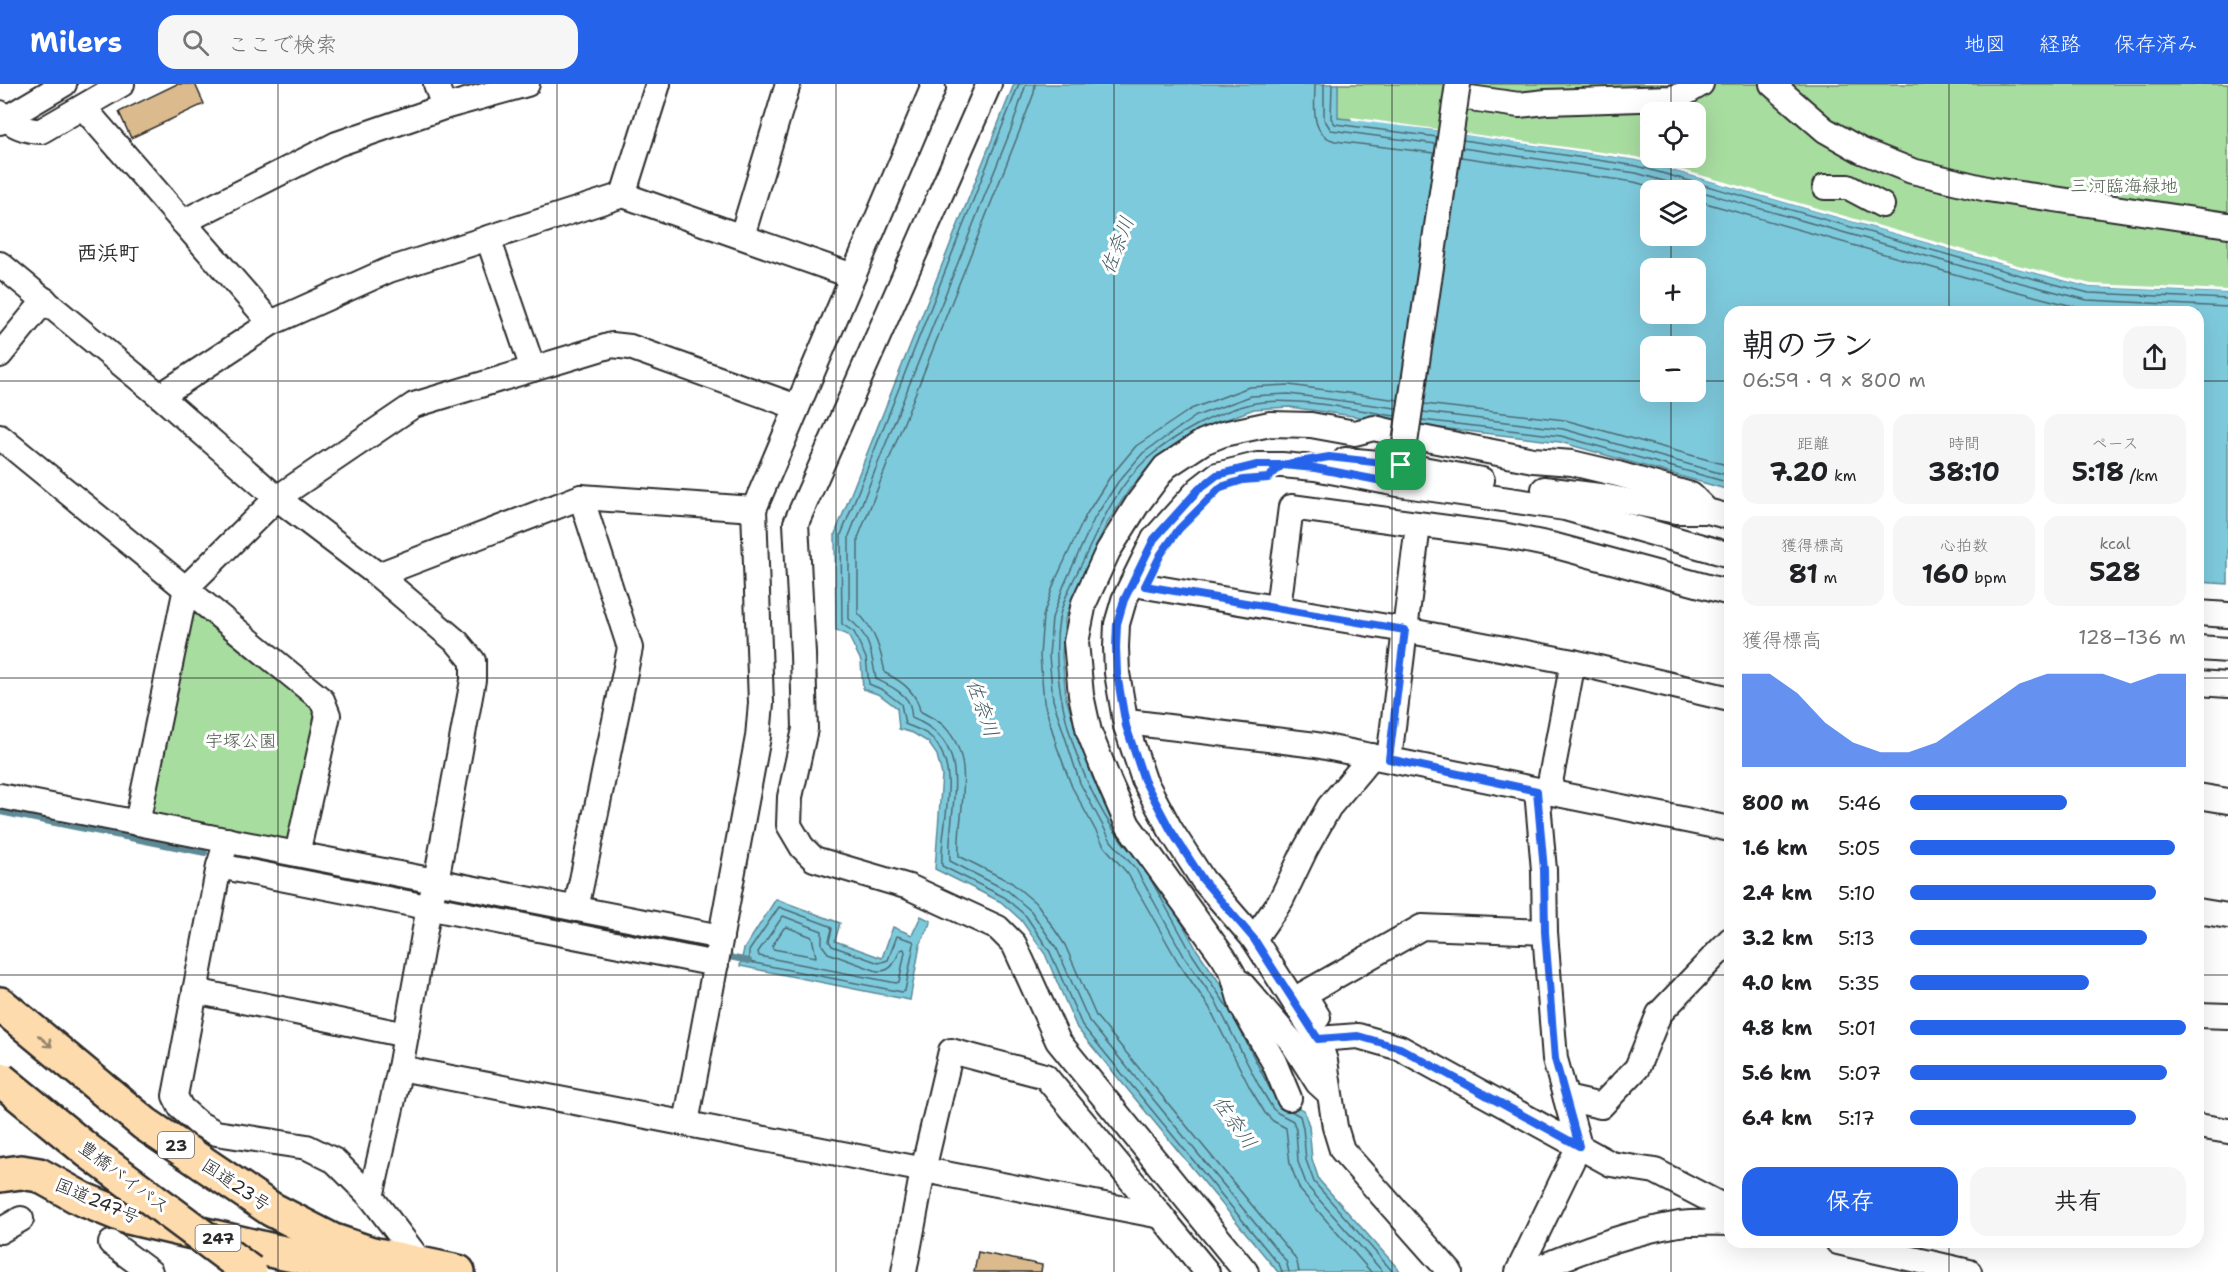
<!DOCTYPE html>
<html lang="ja">
<meta charset="utf-8">
<style>
:root{--surface:#fff;--page:#f6f6f6;--text:#202124;--muted:#757577;--accent:#2563eb}
body{margin:0;font-family:"Shantell Sans","Klee One",sans-serif;background:var(--page);color:var(--text);height:100vh;display:flex;flex-direction:column;font-size:22px;white-space:nowrap}
*{box-sizing:border-box;margin:0}
p{font-size:20px;color:var(--muted)}
.icon{flex:none;width:33px;height:33px;fill:none;stroke:currentColor;stroke-width:2;stroke-linecap:round;stroke-linejoin:round}
.map{position:relative;flex:1;overflow:hidden}
.side{position:absolute;left:1724px;top:222px;width:480px;height:942px;display:flex;flex-direction:column;background:var(--surface);border-radius:18px;box-shadow:0 6px 24px #0002}
.side>*{flex:none}
.controls{position:absolute;left:1640px;top:18px;display:grid;gap:12px}
.controls a{display:grid;place-items:center;width:66px;height:66px;border-radius:12px;background:var(--surface);box-shadow:0 6px 24px #0002;font-size:30px}
.pin{position:absolute;display:grid;place-items:center;width:51px;height:51px;color:#fff;margin:-26px;border-radius:12px;box-shadow:0 3px 9px #0006}
.round{display:grid;place-items:center;flex:none;width:63px;height:63px;border-radius:18px;background:var(--page)}
.summary{display:flex;align-items:center;justify-content:space-between;height:102px;padding:0 18px}
h1{font-size:33px;font-weight:700;line-height:45px}
.metrics{display:grid;grid-template-columns:repeat(3,1fr);gap:9px;height:102px;padding:6px 18px}
.metrics div{display:grid;align-content:center;border-radius:15px;background:var(--page);text-align:center}
.metrics b{font-size:26px;font-weight:700}
.metrics small{font-size:16px;font-weight:400}
.metrics p{font-size:16px}
.chart{height:168px;padding:12px 18px}
.chart p{display:flex;justify-content:space-between}
.chart svg{width:100%;height:108px;margin-top:6px;fill:var(--accent);opacity:.7}
.button{display:flex;gap:12px;margin-top:auto;padding:12px 18px}
.button a{flex:1;height:69px;border-radius:18px;background:var(--accent);color:#fff;font-size:24px;font-weight:700;line-height:69px;text-align:center}
.button a+a{background:var(--page);color:var(--text)}
ul{padding:0 18px;list-style:none;font-size:20px}
li{display:grid;grid-template-columns:96px 72px 1fr;align-items:center;height:45px}
li i{height:15px;border-radius:8px;background:var(--accent)}
header{display:flex;align-items:center;gap:36px;box-sizing:border-box;height:84px;padding:0 30px;background:var(--accent);color:#fff}
header strong{font-size:28px}
nav{display:flex;gap:33px;margin-inline-start:auto;font-size:21px}
.search{width:420px;height:54px;background:var(--page);display:flex;align-items:center;gap:15px;box-sizing:border-box;padding:0 21px;border-radius:18px;color:var(--muted);font-size:22px}
.map>svg:first-child{display:block}
</style>
<header>
<strong>Milers</strong>
<div class="search"><svg class="icon" aria-label="search" viewBox="0 0 24 24"><circle cx="10" cy="10" r="6"/><path d="M15 15l6 6"/></svg>ここで検索</div>
<nav><a>地図</a><a>経路</a><a>保存済み</a></nav>
</header>
<div class="map">
<svg width="2228" height="1188" viewBox="0 0 2228 1188">
<rect width="100%" height="100%" fill="#fff"/>
<filter id="ink" filterUnits="userSpaceOnUse"><feTurbulence type="fractalNoise" baseFrequency=".0167" numOctaves="2"/><feDisplacementMap in="SourceGraphic" scale="12" xChannelSelector="R" yChannelSelector="G"/><feConvolveMatrix kernelMatrix="1 2 1 2 8 2 1 2 1" color-interpolation-filters="sRGB"/></filter>
<g filter="url(#ink)">
<g fill="#a8dda0" stroke="#6a8466" stroke-width="1.5" fill-rule="evenodd">
<path d="M1338,0H2228V209L2090,203L2013,183L1637,76L1337,34ZM1650,28H1695V74H1650Z"/>
<path d="M199,529L317,624L291,758L156,735L152,729L193,531Z"/>
</g>
<g fill="#7ecadd" stroke="#5d8a96" stroke-width="1.5" fill-rule="evenodd">
<path d="M1014,0H1338V34L1387,39L1637,76L2013,183L2090,203L2228,209V500L2198,498V228H1730L1729,406L1560,358L1423,342L1290,323L1254,325L1203,344L1152,379L1129,406L1106,441L1076,506L1065,535L1062,571L1066,614L1092,693L1123,750L1147,777L1197,866L1228,911L1285,1018L1304,1026L1309,1042L1312,1075L1319,1096L1401,1188H1278L1077,944L1045,870L1021,836L1001,818L935,785L942,691L937,671L928,658L913,649L899,645L897,624L880,611L863,605L861,577L848,551L836,546L835,450ZM1650,106H1695V152H1650ZM1650,184H1695V230H1650ZM1650,262H1695V308H1650Z"/>
<path d="M776,815L840,839L835,857L882,874L893,843L912,851L921,832L931,837L920,861L910,916L740,882L744,865Z"/>
</g>
<path fill="#fff" d="M1351,33L1637,73L2014,180L2091,200L2228,206V209L2090,203L2013,183L1637,76L1458,50L1403,328L1442,47L1352,36Z"/>
<g fill="none" stroke-linecap="round" stroke-linejoin="round">
<g stroke="#4c6b72" stroke-width="1.5">
<path d="M1019,0L841,451L842,540L854,548L866,574L869,600L883,606L901,620L905,640C914,644 926,647 933,655C963,689 939,742 942,782L1004,813L1026,832L1050,868L1082,941L1280,1182L1282,1188"/>
<path d="M1026,0L1012,43L849,452V535C871,552 871,570 876,595C886,600 904,608 909,619C911,623 911,629 912,634C979,661 946,723 950,777L1008,807L1031,827L1057,865L1089,937L1286,1177L1289,1188"/>
<path d="M1035,0L1034,9L1020,46L858,454V529C875,545 881,567 885,589C902,597 917,608 920,627C928,632 938,636 944,642C979,678 956,729 959,772L1012,799L1038,821L1065,861L1096,932L1293,1171L1297,1178L1299,1188"/>
<path d="M1315,0C1315,21 1309,50 1335,57L1434,69"/>
<path d="M1324,0V35L1331,46L1436,60"/>
<path d="M1332,0L1331,34L1335,40L1437,53"/>
<path d="M1463,56L1637,82L2012,189L2089,209L2228,215"/>
<path d="M1462,64L1636,89L2010,196L2087,216L2228,223"/>
<path d="M1461,73L1634,98L1663,106"/>
<path d="M1695,116L2007,205L2084,225L2145,228"/>
<path d="M1424,320L1565,336L1730,382"/>
<path d="M1423,328L1563,345L1730,392"/>
<path d="M1422,336L1561,352L1730,399"/>
<path d="M1130,767C1083,714 1047,606 1059,535C1063,515 1074,495 1083,477C1100,441 1118,400 1148,374C1176,350 1216,328 1251,320C1287,311 1358,326 1395,332"/>
<path d="M1150,794L1192,870L1230,927"/>
<path d="M779,823L830,842L832,845L829,857L832,862L879,879L888,876L897,852L913,857L914,860L905,907L902,908L749,878V867Z"/>
<path d="M783,832L822,847V861L828,869L877,887C892,888 895,878 900,866L904,865L905,868L899,898L896,899L759,872L758,868Z"/>
<path d="M787,843L812,853L816,873L773,865L772,862L784,844Z"/>
<path d="M1234,934L1272,1009"/>
<path d="M1291,1027L1300,1032L1303,1044L1306,1076L1314,1098L1393,1188"/>
<path d="M1371,1188L1300,1106L1290,1080L1286,1044L1273,1037L1265,1029L1250,1004L1209,923L1178,878L1128,790L1104,762L1072,703L1057,663L1044,618L1040,572L1043,532L1055,497L1086,431L1110,393L1136,362L1191,325L1249,303L1289,301L1398,316"/>
<path d="M1383,1188L1307,1102L1298,1078L1296,1045L1293,1037L1278,1029L1273,1025L1258,1000L1216,918L1185,874L1136,785L1111,757L1080,699L1053,616L1049,572L1052,534L1064,501L1094,435L1118,398L1143,369L1196,332L1251,312L1289,310L1396,324"/>
</g>
<g stroke="#5d8a96" stroke-width="6">
<path d="M0,728L205,769"/>
<path d="M729,873L749,877"/>
</g>
</g>
<g fill="#dbbb8e" stroke="#2b2b2b" stroke-width="1.5">
<path d="M177,0H195L204,20L131,54L119,28Z"/>
<path d="M978,1168L1042,1181L1041,1188H974Z"/>
</g>
<g fill="none" stroke-linecap="round" stroke-linejoin="round">
<g stroke="#2b2b2b" stroke-width="28">
<g id="minor">
<path d="M436,0L444,23"/>
<path d="M989,0L796,439L803,570L805,645L790,713L789,741L802,763L814,775L909,803L998,844L1014,860L1058,957L1246,1188"/>
<path d="M1772,0L1825,46L1862,67L1912,87L1987,105L2228,141"/>
<path d="M1463,13L1519,21L1546,18L1671,14L1682,11L1701,0"/>
<path d="M83,23L271,239"/>
<path d="M0,29C11,41 26,47 41,47L122,0"/>
<path d="M0,38L64,0"/>
<path d="M1825,103H1848L1882,121"/>
<path d="M623,111L658,0"/>
<path d="M183,138L337,60L444,23L527,0"/>
<path d="M742,152L788,0"/>
<path d="M488,154L533,285"/>
<path d="M0,180L160,312L277,414L378,491L458,559L473,577V596L436,797L429,823L400,984L371,1113"/>
<path d="M0,271L45,216"/>
<path d="M160,312L271,239L389,186L623,111L853,192"/>
<path d="M0,353L322,616L328,631L297,770"/>
<path d="M1422,354L1533,376L1572,379L1618,390L1691,411L1707,427L1730,433"/>
<path d="M1345,376L1401,381L1482,396"/>
<path d="M1544,405L1607,413L1676,427H1707"/>
<path d="M378,491L581,413L754,425"/>
<path d="M1145,502L1405,546L1573,578L1730,615"/>
<path d="M1278,524L1291,423L1507,452L1556,462L1730,509"/>
<path d="M2198,529L2228,531"/>
<path d="M2198,564L2228,566"/>
<path d="M2198,599L2228,601"/>
<path d="M1126,642L1136,639L1316,661L1730,745"/>
<path d="M1389,675L1418,441"/>
<path d="M1548,709L1573,578"/>
<path d="M0,712L721,853"/>
<path d="M2198,712L2228,717"/>
<path d="M137,739L186,504L277,414L414,321L612,261L630,263L797,323"/>
<path d="M227,756L219,782L175,1012L181,1024L198,1039L216,1049L307,1063L335,1077L371,1113L422,1180"/>
<path d="M219,782L716,880"/>
<path d="M576,825L630,564L581,413"/>
<path d="M2198,827L2228,832"/>
<path d="M1254,855L1281,816L1305,766L1329,723L1372,672"/>
<path d="M1241,899L1292,958L1318,999L1329,1009"/>
<path d="M195,907L406,951"/>
<path d="M2198,931L2228,932"/>
<path d="M1318,933L1304,910L1422,843L1545,848"/>
<path d="M1318,955L1358,952L1400,964L1611,1080L1655,1087L1730,1126"/>
<path d="M400,984L1161,1132L1207,1188"/>
<path d="M1289,1014L1274,978L1242,922L1233,890L1224,874L1128,741L1109,698L1089,648L1081,611L1076,558L1084,519L1108,467L1138,419L1165,383L1203,358L1223,350L1270,340L1311,341L1355,349L1374,344L1391,348"/>
<path d="M1566,1014L1601,1022L1637,984L1659,930L1730,856"/>
<path d="M686,1039L758,653L761,619L754,425L933,4L932,0"/>
<path d="M2198,1042L2228,1047"/>
<path d="M0,1147L21,1135"/>
<path d="M1838,1158L1969,1188"/>
<path d="M111,1159L150,1188"/>
<path d="M904,1188L923,1086L951,967L1045,992L1161,1132"/>
<path d="M1450,1188L1342,1066L1335,1043L1325,977L1318,955L1254,855L1203,796L1170,745L1144,696L1126,642L1117,589L1116,563L1117,540L1124,516L1154,455L1199,405L1217,391L1257,381H1282L1315,384L1398,400L1565,424L1730,471"/>
<path d="M1518,1188L1579,1062L1555,975L1545,848L1544,786L1537,707"/>
<path d="M1530,1188C1578,1167 1627,1149 1679,1140C1695,1138 1713,1139 1730,1139"/>
</g>
</g>
<g stroke="#2b2b2b" stroke-width="38">
<g id="highway">
<path d="M0,920L145,1040L271,1125L331,1156L372,1170L458,1188"/>
<path d="M0,1091L21,1088L39,1091L82,1115L124,1132L274,1167L344,1181L367,1183"/>
</g>
</g>
<use href="#minor" stroke="#fff" stroke-width="24"/>
<use href="#highway" stroke="#fedbac" stroke-width="33"/>
<g stroke="#2b2b2b" stroke-width="28" stroke-linecap="butt">
<path id="minor-bridge" d="M1405,359L1458,0"/>
</g>
<g stroke="#2b2b2b" stroke-width="38" stroke-linecap="butt">
<path id="highway-bridge" d="M0,995L88,1067L250,1188"/>
</g>
<use href="#minor-bridge" stroke="#fff" stroke-width="24"/>
<use href="#highway-bridge" stroke="#fedbac" stroke-width="33"/>
</g>
<defs><path id="oneway-shaft" d="M-6 0H5M1.5-3L5.5 0L1.5 3" fill="none" stroke-width="1.6" stroke-linecap="round" stroke-linejoin="round" transform="scale(1.5)"/></defs>
<use stroke="#94836c" href="#oneway-shaft" transform="translate(45 957) rotate(40)"/>
</g>
<g fill="none" stroke-linecap="round" stroke-linejoin="round" filter="url(#ink)">
<g stroke="#fff" stroke-width="12">
<path id="route" d="M1401,381L1329,373L1282,381H1257L1217,391L1199,405L1154,455L1124,516L1117,540L1116,563L1117,590L1126,642L1144,696L1170,745L1203,796L1254,855L1318,955L1358,952L1400,964L1579,1062L1555,975L1545,848L1544,786L1537,707L1389,675L1405,546L1145,502L1161,470L1179,445L1221,403L1243,396L1268,394L1282,381L1315,384L1398,400L1401,381"/>
</g>
<use href="#route" stroke="#2563eb" stroke-width="8"/>
</g>
<path fill="none" stroke="#2b2b2b" stroke-width="1.5" stroke-opacity="0.55" d="M278,0V1188M557,0V1188M836,0V1188M1114,0V1188M1392,0V1188M1671,0V28M1949,0V228M1671,74V106M1671,152V184M1671,230V262M0,297H1650M1695,297H1730M2198,297H2228M1671,308V1188M0,594H1730M2198,594H2228M0,891H1730M2198,891H2228M1949,1158V1188"/>
<g text-anchor="middle" dominant-baseline="central" stroke-width="6" stroke-linejoin="round" paint-order="stroke">
<g fill="#fff" stroke="#6b6b6b" stroke-width="1.5">
<rect x="158" y="1048" width="36" height="26" rx="4.5"/>
<rect x="195.5" y="1141" width="45" height="26" rx="4.5"/>
</g>
<g font-size="16" font-weight="bold" fill="#2b2b2b">
<text x="176" y="1061">23</text>
<text x="218" y="1154">247</text>
</g>
<g font-size="18" fill="#50604e" stroke="#fff">
<text x="2124" y="102">三河臨海緑地</text>
<text x="241" y="657">宇塚公園</text>
</g>
<g font-size="18" fill="#2b2b2b" stroke="#fff">
<text transform="translate(124 1093) rotate(37)">豊橋バイパス</text>
<text transform="translate(236 1101) rotate(34)">国道23号</text>
<text transform="translate(97 1117) rotate(23)">国道247号</text>
</g>
<g font-size="20" font-style="italic" fill="#445b60" stroke="#fff">
<text transform="translate(1117 161) rotate(-69)">佐奈川</text>
<text transform="translate(983 624) rotate(71)">佐奈川</text>
<text transform="translate(1235 1038) rotate(55)">佐奈川</text>
</g>
<g font-size="21" font-weight="bold" fill="#2b2b2b" stroke="#fff">
<text x="108" y="169">西浜町</text>
</g>
</g>
</svg>
<div class="controls">
<a><svg class="icon" aria-label="locate" viewBox="0 0 24 24"><circle cx="12" cy="12" r="6"/><path d="M12 2v4M12 18v4M2 12h4M18 12h4"/></svg></a>
<a><svg class="icon" aria-label="layers" viewBox="0 0 24 24"><path d="M12 4l9 5-9 5-9-5zM3 14l9 5 9-5"/></svg></a>
<a>+</a>
<a>−</a>
</div>
<div class="pin" style="left:1401px;top:381px;background:#1e9e55"><svg class="icon" aria-label="arrive" viewBox="0 0 24 24"><path d="M6 21V4h12l-3 4 3 4H6"/></svg></div>
<section class="side">
<div class="summary"><div><h1>朝のラン</h1><p>06:59 · 9 × 800 m</p></div><a class="round"><svg class="icon" aria-label="share" viewBox="0 0 24 24"><path d="M12 15V3M7 8l5-5 5 5M5 13v7h14v-7"/></svg></a></div>
<div class="metrics">
<div><p>距離</p><b>7.20<small> km</small></b></div>
<div><p>時間</p><b>38:10</b></div>
<div><p>ペース</p><b>5:18<small> /km</small></b></div>
</div>
<div class="metrics">
<div><p>獲得標高</p><b>81<small> m</small></b></div>
<div><p>心拍数</p><b>160<small> bpm</small></b></div>
<div><p>kcal</p><b>528</b></div>
</div>
<div class="chart"><p><span>獲得標高</span>128–136 m</p>
<svg viewBox="0 0 160 44" preserveAspectRatio="none"><path d="M0 44V6L10 6L20 14L30 26L40 34L50 38L60 38L70 34L80 26L90 18L100 10L110 6L120 6L130 6L140 10L150 6L160 6V44z"/></svg>
</div>
<ul>
<li><b>800 m</b>5:46<i style="width:57%"></i></li>
<li><b>1.6 km</b>5:05<i style="width:96%"></i></li>
<li><b>2.4 km</b>5:10<i style="width:89%"></i></li>
<li><b>3.2 km</b>5:13<i style="width:86%"></i></li>
<li><b>4.0 km</b>5:35<i style="width:65%"></i></li>
<li><b>4.8 km</b>5:01<i style="width:100%"></i></li>
<li><b>5.6 km</b>5:07<i style="width:93%"></i></li>
<li><b>6.4 km</b>5:17<i style="width:82%"></i></li>
</ul>
<div class="button"><a>保存</a><a>共有</a></div>
</section>
</div>
